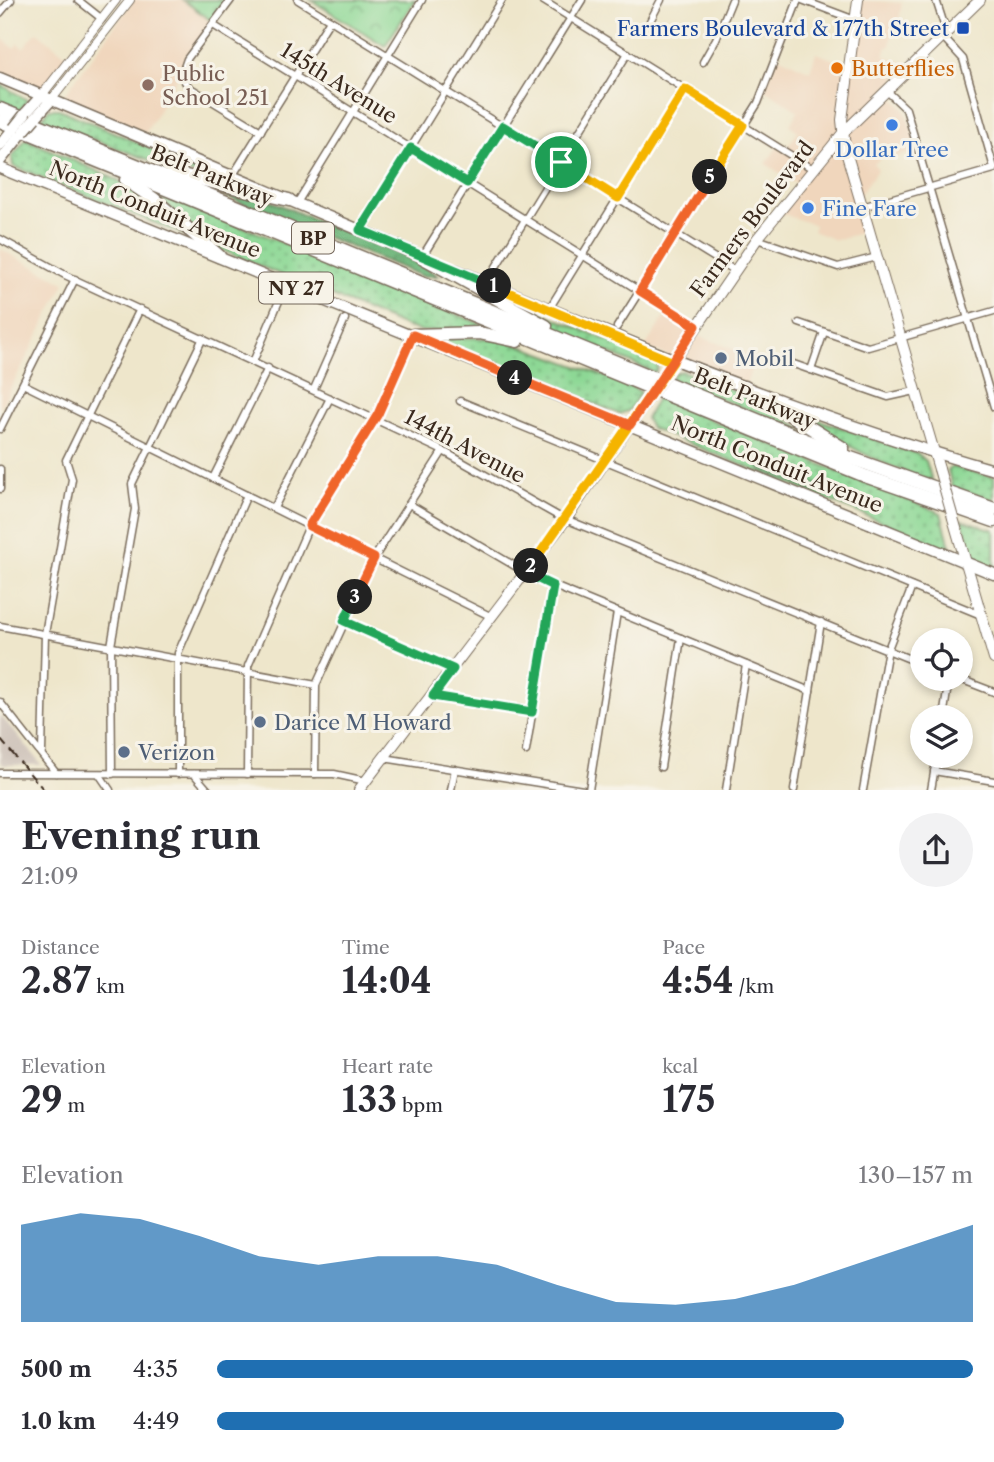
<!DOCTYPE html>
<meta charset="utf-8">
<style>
:root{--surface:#fff;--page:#f2f2f3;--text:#2b2b33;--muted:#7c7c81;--accent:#1f6fb2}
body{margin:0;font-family:"Libre Caslon Text",serif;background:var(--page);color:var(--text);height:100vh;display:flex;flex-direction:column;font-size:26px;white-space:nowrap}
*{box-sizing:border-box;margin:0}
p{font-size:23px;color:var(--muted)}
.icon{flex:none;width:38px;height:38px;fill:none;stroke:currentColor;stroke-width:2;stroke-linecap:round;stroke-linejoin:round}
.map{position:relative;height:790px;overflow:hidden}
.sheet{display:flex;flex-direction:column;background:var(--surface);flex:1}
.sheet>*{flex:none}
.controls{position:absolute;left:910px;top:628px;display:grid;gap:14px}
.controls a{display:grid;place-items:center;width:63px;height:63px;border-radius:50%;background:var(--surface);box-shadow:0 4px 10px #0003;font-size:35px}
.pin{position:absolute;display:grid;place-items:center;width:60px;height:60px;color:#fff;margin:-30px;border:4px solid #fff;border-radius:50%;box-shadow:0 2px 7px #0007}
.km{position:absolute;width:35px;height:35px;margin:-18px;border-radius:50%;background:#222;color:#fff;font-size:19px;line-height:35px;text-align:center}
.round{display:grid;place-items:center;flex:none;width:74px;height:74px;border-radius:37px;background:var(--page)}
.summary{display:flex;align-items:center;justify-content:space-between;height:119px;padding:0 21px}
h1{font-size:38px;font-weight:800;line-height:52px}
.metrics{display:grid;grid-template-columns:repeat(3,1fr);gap:10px;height:119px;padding:7px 21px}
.metrics div{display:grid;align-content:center}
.metrics b{font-size:35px;font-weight:800}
.metrics small{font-size:19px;font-weight:400}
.metrics p{font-size:19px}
.chart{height:196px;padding:14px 21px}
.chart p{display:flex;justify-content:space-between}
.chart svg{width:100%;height:126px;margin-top:7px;fill:var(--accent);opacity:.7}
ul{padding:0 21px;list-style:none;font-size:23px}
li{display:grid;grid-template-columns:112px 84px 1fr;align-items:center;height:52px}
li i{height:18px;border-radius:9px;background:var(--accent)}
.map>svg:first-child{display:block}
</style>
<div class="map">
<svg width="994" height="790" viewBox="0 0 994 790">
<defs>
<pattern id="grass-dots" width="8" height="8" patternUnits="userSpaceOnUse" patternTransform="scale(1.75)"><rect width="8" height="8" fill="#8dd895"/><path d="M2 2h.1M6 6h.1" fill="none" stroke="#74af79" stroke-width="1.8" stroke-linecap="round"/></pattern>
<pattern id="forest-crowns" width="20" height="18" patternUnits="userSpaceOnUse" patternTransform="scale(1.75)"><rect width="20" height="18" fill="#72b87e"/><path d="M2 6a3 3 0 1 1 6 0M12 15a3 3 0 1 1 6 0" fill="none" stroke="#5f9667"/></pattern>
<pattern id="park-crowns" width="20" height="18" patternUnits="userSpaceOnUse" patternTransform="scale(1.75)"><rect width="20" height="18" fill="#8dd895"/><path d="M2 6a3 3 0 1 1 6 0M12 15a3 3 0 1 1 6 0" fill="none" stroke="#74af79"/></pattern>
</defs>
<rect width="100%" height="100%" fill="#f7f3e8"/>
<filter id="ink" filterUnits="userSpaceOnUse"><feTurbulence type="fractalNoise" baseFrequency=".0143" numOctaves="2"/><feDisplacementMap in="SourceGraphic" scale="14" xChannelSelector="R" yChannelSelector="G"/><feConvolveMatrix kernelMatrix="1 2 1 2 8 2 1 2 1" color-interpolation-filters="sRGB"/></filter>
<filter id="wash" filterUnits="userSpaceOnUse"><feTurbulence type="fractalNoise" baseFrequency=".00686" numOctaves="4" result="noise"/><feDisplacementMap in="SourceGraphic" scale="28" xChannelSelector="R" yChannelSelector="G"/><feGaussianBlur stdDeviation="1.57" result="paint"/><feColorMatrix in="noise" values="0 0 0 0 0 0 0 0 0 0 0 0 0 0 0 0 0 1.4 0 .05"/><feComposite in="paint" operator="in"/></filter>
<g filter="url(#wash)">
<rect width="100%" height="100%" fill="#eee6cb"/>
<g fill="#f0d6bc">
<path d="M134,0H183L213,22L186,55L173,86L145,134L62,98Z"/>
<path d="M857,0L902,3L898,25H893L890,47H887L884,56L909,65L885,89L905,110L918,151L896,157L887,153L874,164L878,169L858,197L868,231L835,240L813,231L815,225L777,212L798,185L766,164L777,147L785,152L798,131L790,125L798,111L765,89L778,56L810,71L816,53L848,65Z"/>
<path d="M37,32L71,59L42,90L0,73V37L14,48L18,44L23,48Z"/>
<path d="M0,249L65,283L0,409Z"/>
<path d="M669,310L695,327L690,333L756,357L746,385L645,347Z"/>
</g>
<path fill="#cec2b9" d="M0,715L35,756L41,765H3L0,762Z"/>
<g fill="url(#grass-dots)" stroke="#64815a" stroke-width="2">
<path d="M0,84L27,100L19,112L0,104Z"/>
<path d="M49,109H59L219,177L217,180L168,167L41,120Z"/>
<path d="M26,139L135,188L187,236L13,166L12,157Z"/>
<path d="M158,192L500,332L422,331L407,327L212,246L156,195Z"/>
<path d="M502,296L654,360L658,368L655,373L577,339Z"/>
<path d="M444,337L502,339L626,384L641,392L628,411L619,414L442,342Z"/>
<path d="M682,371L751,397L810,434L671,379L675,373Z"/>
<path d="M657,398L941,513L950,546L943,547L651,428L646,419Z"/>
<path d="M796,412L918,454L926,461L932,481C881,466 839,442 796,412Z"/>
<path d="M952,467L994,477V500L952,487L948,470Z"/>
<path d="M962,520L994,530V568L973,556Z"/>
</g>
<g fill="url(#forest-crowns)" stroke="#56714e" stroke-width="2">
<path d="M217,189L269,200L315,220L329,223L399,253L439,276H422L217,193Z"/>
<path d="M759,465C786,471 810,483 836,491L837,496L816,492L760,469Z"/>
</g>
<g fill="url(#park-crowns)" stroke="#64815a" stroke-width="2">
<path d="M183,0H229L213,22Z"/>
<path d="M311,0H415L385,46Z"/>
</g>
</g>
<g filter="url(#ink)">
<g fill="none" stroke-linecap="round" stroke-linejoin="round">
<g stroke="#7a6c5b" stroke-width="9">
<g id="minor">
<path d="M78,0L102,19"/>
<path d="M231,0L187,59L181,76L189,87L261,131"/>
<path d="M298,0L734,270"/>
<path d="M542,0L813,169"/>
<path d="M802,0L855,20"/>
<path d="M936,0L946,31"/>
<path d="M0,13L11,0"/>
<path d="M650,21L661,0"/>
<path d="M213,25L696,326"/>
<path d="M942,36L963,59L994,168"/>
<path d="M703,62L716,39L732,0"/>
<path d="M886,90L906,109L994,407"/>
<path d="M233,175L330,20"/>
<path d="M297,203L422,0"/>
<path d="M862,207L994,169"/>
<path d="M360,230L502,0"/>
<path d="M0,239L67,276L443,451L558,516L922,664"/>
<path d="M757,239L838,267L877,257"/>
<path d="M422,257L582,0"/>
<path d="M486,283L628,53"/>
<path d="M549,309L685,89"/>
<path d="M799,323L868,347L994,311"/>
<path d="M617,327L758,103L798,0"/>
<path d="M785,361L888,397L915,391"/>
<path d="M253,362L282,294"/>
<path d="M811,370L824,332"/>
<path d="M23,384L492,617"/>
<path d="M314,389L345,319"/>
<path d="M460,401L981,615"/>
<path d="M0,429L75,279"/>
<path d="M0,469V489"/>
<path d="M213,478L268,368"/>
<path d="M409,504L537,579L810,691"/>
<path d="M274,508L330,398"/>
<path d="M344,621L452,669"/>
<path d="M0,626L316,685"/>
<path d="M960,679L994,692"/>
<path d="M433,696L532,712"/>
<path d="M0,702L56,773"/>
<path d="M943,718L949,679"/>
<path d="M526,751L553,586"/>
<path d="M42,752L45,634L72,479L66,460L140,309"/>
<path d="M384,758L583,790"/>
<path d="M661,767L681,638"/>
<path d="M934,771L994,781"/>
<path d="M0,773L334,774L366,781"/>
<path d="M99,774L110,790"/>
<path d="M112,774L111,646L135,509L132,484L203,338"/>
<path d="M178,774V653L247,495"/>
<path d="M194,774L208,790"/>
<path d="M247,774L248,666L309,526L378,414L413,336"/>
<path d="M315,774L316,685L374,558L443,451"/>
<path d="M451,790L455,769"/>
<path d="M589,790L617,612"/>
<path d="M726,790L746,665"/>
<path d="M794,790L821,622"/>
<path d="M863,790L888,649L912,587"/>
<path d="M931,790L937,756"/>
</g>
</g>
<g stroke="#7a6c5b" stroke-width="10">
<g id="tertiary">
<path d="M42,95L116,0"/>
<path d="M52,99L130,0"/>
</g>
</g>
<g stroke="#7a6c5b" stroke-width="12">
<g id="secondary">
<path d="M858,0L842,120L845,148L939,469"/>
<path d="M666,372L757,239L843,133L980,0"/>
<path d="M953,518L994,659"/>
<path d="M359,790L566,519L649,397"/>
</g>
</g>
<g stroke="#7a6c5b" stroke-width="13">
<g id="primary">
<path d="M0,78L428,259"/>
<path d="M25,114L42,95"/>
<path d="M35,118L52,99"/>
<path d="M0,145L14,128"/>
<path d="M0,161L23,132"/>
<path d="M0,168L994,574"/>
<path d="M456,270C633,344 809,418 994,470"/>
</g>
</g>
<g stroke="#7a6c5b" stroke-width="15">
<g id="motorway">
<path d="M0,109L845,456L994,509"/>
<path d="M0,121L865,476L994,521"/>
<path d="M173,173L289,200"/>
<path d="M126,180L154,199L219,256"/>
<path d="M422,257L546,326"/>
<path d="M413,335L479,333L517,341"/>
<path d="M745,387L843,448"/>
</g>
</g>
<use href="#minor" stroke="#fff" stroke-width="6"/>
<use href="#tertiary" stroke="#fff" stroke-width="8"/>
<use href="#secondary" stroke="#fff" stroke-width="10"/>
<use href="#primary" stroke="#fff" stroke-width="10"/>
<use href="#motorway" stroke="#fff" stroke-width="12"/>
<path stroke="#3b2a1e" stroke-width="2" stroke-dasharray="10 5" stroke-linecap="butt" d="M0,739L44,790"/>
<g stroke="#7a6c5b" stroke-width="12" stroke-linecap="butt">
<g id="secondary-bridge">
<path d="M649,397L666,372"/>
<path d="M939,469L953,518"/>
</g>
</g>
<g stroke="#7a6c5b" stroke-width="13" stroke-linecap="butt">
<g id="primary-bridge">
<path d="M14,128L25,114"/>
<path d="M23,132L35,118"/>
</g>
</g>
<use href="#secondary-bridge" stroke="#fff" stroke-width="10"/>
<use href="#primary-bridge" stroke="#fff" stroke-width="10"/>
</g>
</g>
<g fill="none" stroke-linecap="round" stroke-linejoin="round" filter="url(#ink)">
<g stroke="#fff" stroke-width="14">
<path id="split-1" d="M494,286L360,230L411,148L467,183L503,126L561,162"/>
</g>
<g stroke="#fff" stroke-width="14">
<path id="split-2" d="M494,286L673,362L531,566"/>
</g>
<g stroke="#fff" stroke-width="14">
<path id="split-3" d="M355,597L344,621L453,669L433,696L532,712L553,586L526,573L531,566"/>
</g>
<g stroke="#fff" stroke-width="14">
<path id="split-4" d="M355,597L374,558L309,526L378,414L413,335L515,378"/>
</g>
<g stroke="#fff" stroke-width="14">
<path id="split-5" d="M515,378L630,425L696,326L640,291L710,177"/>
</g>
<g stroke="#fff" stroke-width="14">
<path id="split-6" d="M561,162L618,198L685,89L743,125L710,177"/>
</g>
<use href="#split-1" stroke="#22a559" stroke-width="9"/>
<use href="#split-2" stroke="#f5b400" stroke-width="9"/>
<use href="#split-3" stroke="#22a559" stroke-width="9"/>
<use href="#split-4" stroke="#f0652b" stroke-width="9"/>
<use href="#split-5" stroke="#f0652b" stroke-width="9"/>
<use href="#split-6" stroke="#f5b400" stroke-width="9"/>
</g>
<rect fill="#1a4fb4" stroke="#f7f3e8" stroke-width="2.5" x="956" y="21" width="14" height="14" rx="3.5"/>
<circle fill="#e8710a" stroke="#f7f3e8" stroke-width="2.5" cx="837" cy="68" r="7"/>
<circle fill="#8d6e63" stroke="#f7f3e8" stroke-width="2.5" cx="148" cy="85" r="7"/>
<g fill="#3f7fe0" stroke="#f7f3e8" stroke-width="2.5">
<circle cx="892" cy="125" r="7"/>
<circle cx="808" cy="208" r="7"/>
</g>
<g fill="#5c6f8a" stroke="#f7f3e8" stroke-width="2.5">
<circle cx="721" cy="358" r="7"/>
<circle cx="260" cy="722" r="7"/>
<circle cx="124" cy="752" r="7"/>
</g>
<g text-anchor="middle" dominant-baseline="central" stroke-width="6" stroke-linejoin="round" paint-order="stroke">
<g fill="#f7f3e8" stroke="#73665b" stroke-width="2">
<rect x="292" y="222.5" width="42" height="31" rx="5"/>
<rect x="259" y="272.5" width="74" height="31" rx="5"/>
</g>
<g font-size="19" font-weight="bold" fill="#3b2a1e">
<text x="313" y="238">BP</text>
<text x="296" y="288">NY 27</text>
</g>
<g font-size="21" fill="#164399" stroke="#f7f3e8" text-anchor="end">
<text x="949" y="28">Farmers Boulevard &amp; 177th Street</text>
</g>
<g font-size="21" fill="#c56008" stroke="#f7f3e8" text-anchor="start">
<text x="851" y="68">Butterflies</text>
</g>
<g font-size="21" fill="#785e54" stroke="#f7f3e8" text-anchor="start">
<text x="162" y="73">Public<tspan x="162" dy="24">School 251</tspan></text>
</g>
<g font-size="21" fill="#3b2a1e" stroke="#f7f3e8">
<text transform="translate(339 83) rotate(32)">145th Avenue</text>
<text transform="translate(212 175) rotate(22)">Belt Parkway</text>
<text transform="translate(155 209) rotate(22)">North Conduit Avenue</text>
<text transform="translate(752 219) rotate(-53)">Farmers Boulevard</text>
<text transform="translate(755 398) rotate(22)">Belt Parkway</text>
<text transform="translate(465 446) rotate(28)">144th Avenue</text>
<text transform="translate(777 464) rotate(22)">North Conduit Avenue</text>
</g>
<g font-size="21" fill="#366cbe" stroke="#f7f3e8">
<text x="892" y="149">Dollar Tree</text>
<text x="822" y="208" text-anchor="start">Fine Fare</text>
</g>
<g font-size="21" fill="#4e5e75" stroke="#f7f3e8" text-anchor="start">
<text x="735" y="358">Mobil</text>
<text x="274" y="722">Darice M Howard</text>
<text x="138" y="752">Verizon</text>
</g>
</g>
</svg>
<div class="controls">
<a><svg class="icon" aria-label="locate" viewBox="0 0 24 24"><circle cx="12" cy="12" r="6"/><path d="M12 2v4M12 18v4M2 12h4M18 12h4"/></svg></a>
<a><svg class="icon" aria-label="layers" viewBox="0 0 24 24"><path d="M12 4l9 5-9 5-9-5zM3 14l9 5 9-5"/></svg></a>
</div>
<div class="pin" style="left:561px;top:162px;background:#1e9e55"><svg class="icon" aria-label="arrive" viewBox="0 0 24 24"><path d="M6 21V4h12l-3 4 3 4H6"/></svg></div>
<b class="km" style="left:494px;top:286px">1</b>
<b class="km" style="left:531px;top:566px">2</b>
<b class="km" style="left:355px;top:597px">3</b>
<b class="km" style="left:515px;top:378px">4</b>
<b class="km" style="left:710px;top:177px">5</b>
</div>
<section class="sheet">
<div class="summary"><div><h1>Evening run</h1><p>21:09</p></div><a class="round"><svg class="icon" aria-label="share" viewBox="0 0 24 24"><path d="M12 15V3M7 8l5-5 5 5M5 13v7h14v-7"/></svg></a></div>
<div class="metrics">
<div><p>Distance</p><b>2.87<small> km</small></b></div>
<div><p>Time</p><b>14:04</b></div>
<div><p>Pace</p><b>4:54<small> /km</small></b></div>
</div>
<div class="metrics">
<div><p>Elevation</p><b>29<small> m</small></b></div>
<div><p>Heart rate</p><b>133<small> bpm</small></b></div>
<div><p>kcal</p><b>175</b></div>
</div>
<div class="chart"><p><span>Elevation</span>130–157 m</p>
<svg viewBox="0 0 160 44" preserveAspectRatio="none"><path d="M0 44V10L10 6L20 8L30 14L40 21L50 24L60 21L70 21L80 24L90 31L100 37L110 38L120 36L130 31L140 24L150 17L160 10V44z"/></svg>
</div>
<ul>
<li><b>500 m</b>4:35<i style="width:100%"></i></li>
<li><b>1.0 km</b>4:49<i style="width:83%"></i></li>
</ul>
</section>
